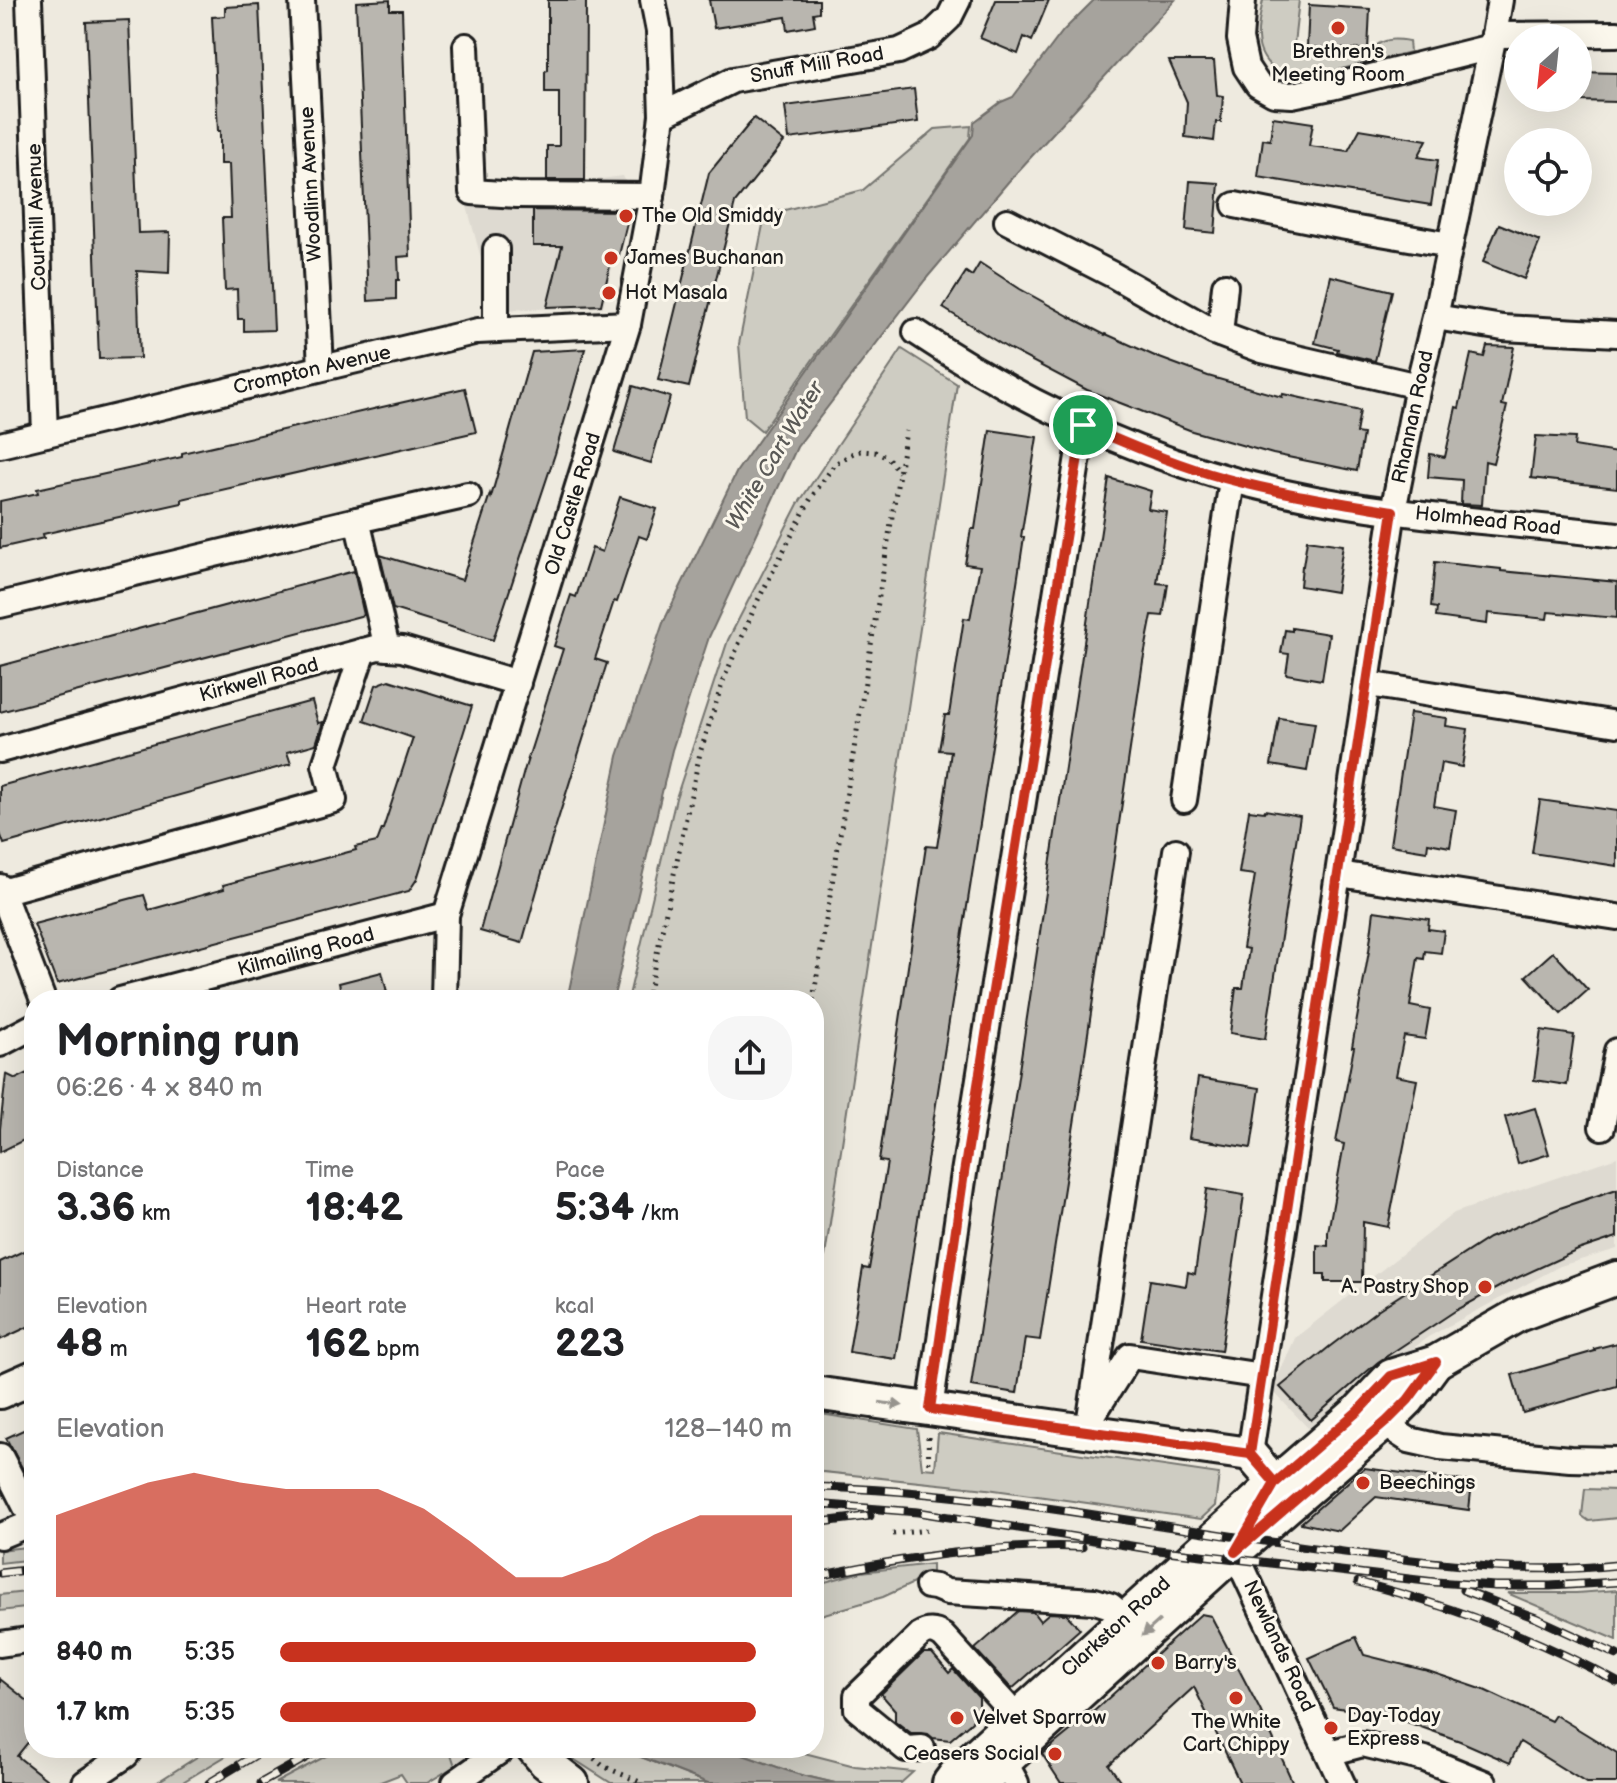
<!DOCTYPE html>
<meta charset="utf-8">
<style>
:root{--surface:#fff;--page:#f6f6f6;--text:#202124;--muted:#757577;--accent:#c8321e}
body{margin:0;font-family:"Balsamiq Sans",sans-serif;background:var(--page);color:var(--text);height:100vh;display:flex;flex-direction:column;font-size:30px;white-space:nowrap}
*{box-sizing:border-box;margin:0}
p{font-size:26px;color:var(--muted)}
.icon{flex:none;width:44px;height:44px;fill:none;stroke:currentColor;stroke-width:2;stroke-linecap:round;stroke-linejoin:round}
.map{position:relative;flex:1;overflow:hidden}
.side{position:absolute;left:24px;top:990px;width:800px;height:768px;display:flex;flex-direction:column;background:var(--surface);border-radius:32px;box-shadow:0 8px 32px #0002}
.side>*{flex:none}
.needle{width:52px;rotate:207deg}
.controls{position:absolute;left:1504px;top:24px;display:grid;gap:16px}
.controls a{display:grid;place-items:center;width:88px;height:88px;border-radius:50%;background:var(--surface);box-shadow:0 8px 32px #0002;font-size:40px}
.pin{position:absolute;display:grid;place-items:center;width:68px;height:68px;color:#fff;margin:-34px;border:4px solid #fff;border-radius:50%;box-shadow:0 2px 8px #0007}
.round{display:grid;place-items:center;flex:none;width:84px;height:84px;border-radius:32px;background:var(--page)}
.head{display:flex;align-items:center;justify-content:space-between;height:136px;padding:0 32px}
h1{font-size:44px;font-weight:600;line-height:60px}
.stats{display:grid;grid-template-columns:repeat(3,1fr);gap:12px;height:136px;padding:8px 32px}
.stats div{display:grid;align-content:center}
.stats b{font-size:40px;font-weight:600}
.stats small{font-size:22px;font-weight:400}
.stats p{font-size:22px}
.chart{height:224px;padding:16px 32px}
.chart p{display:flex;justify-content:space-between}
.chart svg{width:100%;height:144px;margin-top:8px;fill:var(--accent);opacity:.7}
ul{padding:0 32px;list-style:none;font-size:26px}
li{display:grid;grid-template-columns:128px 96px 1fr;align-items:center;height:60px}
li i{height:20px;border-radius:10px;background:var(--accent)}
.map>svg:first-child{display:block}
</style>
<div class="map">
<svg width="1617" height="1783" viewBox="0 0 1617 1783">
<rect width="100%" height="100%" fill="#eeeadf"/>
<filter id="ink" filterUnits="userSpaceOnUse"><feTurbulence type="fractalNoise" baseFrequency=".0125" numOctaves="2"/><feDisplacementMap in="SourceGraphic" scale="16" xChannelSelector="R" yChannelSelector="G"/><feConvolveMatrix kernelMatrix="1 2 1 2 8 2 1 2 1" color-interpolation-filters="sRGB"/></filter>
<g filter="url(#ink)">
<g fill="#dedad1">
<path d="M623,176L630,191L603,307L495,310L462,188L491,194Z"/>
<path d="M1617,1157V1249L1560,1266L1428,1337L1308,1428L1272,1390L1295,1338L1454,1213Z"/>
<path d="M449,1748H484L455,1766Z"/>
</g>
<g fill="#ceccc2" stroke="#75746f" stroke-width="2">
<path d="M1263,0H1299L1294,44L1303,56H1375L1377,45C1387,38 1397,39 1409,41L1410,52L1306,78C1283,82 1259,63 1258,38C1257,26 1261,12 1263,0Z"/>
<path d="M971,126L970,138L762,431L745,417L739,344L765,215L863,190L935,129Z"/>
<path d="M902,349L957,384L825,1256L814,1254V1000H628L676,798L728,640L798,504Z"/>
<path d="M814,1413L917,1429L922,1468L935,1469L938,1433L1219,1474L1215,1506L1201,1519L987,1489L814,1471Z"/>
<path d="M1585,1489L1617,1490V1518L1589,1521L1582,1516Z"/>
<path d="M34,1546V1559L0,1563V1550Z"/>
<path d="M932,1564V1572L929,1576L883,1597L814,1617V1585L861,1572Z"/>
<path d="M1617,1590V1640L1507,1593H1576Z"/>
<path d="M34,1591V1607L0,1611V1595Z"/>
<path d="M211,1748H239L181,1783H156Z"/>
<path d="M341,1748H449L455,1766L427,1783H407L401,1774L378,1783H275Z"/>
<path d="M562,1748H618L708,1783H611L572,1758Z"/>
<path d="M723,1748H785L855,1766L913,1772L901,1783H835L797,1774Z"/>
</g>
<g fill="#a6a39d" stroke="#6f6d69" stroke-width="2">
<path d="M1094,0H1175L1009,181L925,280L797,447L709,637L672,750L613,1000H567L618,756L663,623L737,471L973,135L974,122L1001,102L1013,97L1063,31Z"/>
<path d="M618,1748H723L797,1774L835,1783H708Z"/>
</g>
<g fill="#b9b6af" stroke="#1c1c1c" stroke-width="2">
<path d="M390,0V10H402L410,256L398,257L399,280H396V299L368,301L356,2Z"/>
<path d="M548,0H586L585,180H547V146H559V92H545V71L548,70Z"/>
<path d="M709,0H819V12L813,13L815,25L788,30L786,17L714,28Z"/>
<path d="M996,0H1049L1032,41L1024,37L1018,54L980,38Z"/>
<path d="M259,5L274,330L244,331V319H238L237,289L225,290L222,218H231L229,164H220V131H218L212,17L225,16V7Z"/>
<path d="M1309,5L1370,9L1368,50L1307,47Z"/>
<path d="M129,20L138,233L170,232L169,273L137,271L140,358L99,359L86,22Z"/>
<path d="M1169,61H1214L1217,95L1223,96L1221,122H1216L1214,141L1185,137L1187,102Z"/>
<path d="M1578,72L1617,73V102L1578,101Z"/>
<path d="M914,89L918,122L789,139L785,106Z"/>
<path d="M1273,117L1313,123L1309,146L1348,151L1360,129L1427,140L1418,157L1438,160L1431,205L1258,177L1263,139L1270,140Z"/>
<path d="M754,118L784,142L735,203L689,387L658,380L709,173Z"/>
<path d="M1190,181L1219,183L1215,233L1186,230Z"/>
<path d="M533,210L630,211L619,255L613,253L601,305L547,307L562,246H533Z"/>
<path d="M1499,224L1540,241L1524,279L1483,262Z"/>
<path d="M980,263L1020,289L1076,320L1105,335L1106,334L1157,357L1208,376L1282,397L1283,394L1360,411L1356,433L1363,434L1357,471L1273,454L1192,431L1087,390L1009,349L943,308L966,272L972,276Z"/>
<path d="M1331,276L1392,291L1375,361L1337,352L1338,349L1315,343Z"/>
<path d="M1487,346L1514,347L1502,405L1507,406L1493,463L1485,461L1482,505L1461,504L1462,480L1428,477L1430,454L1445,457L1456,407L1459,408L1471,354L1484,357Z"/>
<path d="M585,349L555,454L493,640L393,609L380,555L462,580L490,494L491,497L532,352Z"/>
<path d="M633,386L670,397L651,463L614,452Z"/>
<path d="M465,388L476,432L182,499V503L43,534L44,538L0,548V501L38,493L37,489L182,457V453Z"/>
<path d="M990,430L1037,437L1021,537H1024L982,811L896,1359L849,1352L863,1268L869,1269L887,1162L879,1161L926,846L937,847L946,789L951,751L939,750L945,715H949L964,618L970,619L980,566L965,564L971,529H975Z"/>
<path d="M1536,436L1575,438L1574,446L1617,453V488L1531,478Z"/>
<path d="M1109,478L1151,491L1148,509L1167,512L1157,583L1168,584L1163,616L1152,615L1143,661L1083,1067L1040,1340L1025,1338L1017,1393L971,1386Z"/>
<path d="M620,497L657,509L647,539L639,536L617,602L614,601L595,659L607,663L549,848L522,943L480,931L524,771L563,649L554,646L571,595L576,597L592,548L602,552Z"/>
<path d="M1307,540L1343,545L1336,592L1300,586L1302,566H1303Z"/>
<path d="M1435,562L1501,569V571L1617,582V618L1548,612L1547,619L1488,613L1487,624L1436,617L1437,608L1431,607Z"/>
<path d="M354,571L364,615L0,712V666Z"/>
<path d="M1292,628L1329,634L1322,680L1286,674L1289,654L1281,653L1285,630L1292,631Z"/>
<path d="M389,680L472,706L417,879L409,891L57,984L34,924L144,895L149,910L224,889L223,885L356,850L355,847L377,842L382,829H383L413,738L364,721L376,685Z"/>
<path d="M312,701L318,723L323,722L316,744L287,752L291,764L4,844L0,833V786Z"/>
<path d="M1410,713L1447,718L1446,726L1468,729L1462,767L1441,763L1434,806L1456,810L1450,847L1428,843L1427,851L1390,845Z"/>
<path d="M1279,718L1315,723L1307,771L1271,765Z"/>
<path d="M1540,800L1617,811V866L1532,853Z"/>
<path d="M1249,810L1264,812L1265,810L1300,816L1265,1039L1230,1033L1236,988H1243L1249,949L1243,948L1255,875L1239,873Z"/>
<path d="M1374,911L1429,919L1428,929L1444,931L1441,953L1425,951L1424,959L1418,958L1410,1006L1430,1010L1425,1039L1404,1036L1396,1076L1417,1080L1388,1227L1363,1222L1362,1282H1325V1274H1317V1245L1328,1246V1232L1344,1144L1336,1142L1354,1047H1352L1369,951Z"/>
<path d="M1553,952L1588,990L1561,1014L1526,976Z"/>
<path d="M382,972L387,992L382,993L384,1000H343L339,983Z"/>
<path d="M1541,1030L1574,1035L1567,1085L1534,1080Z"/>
<path d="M34,1070V1135L0,1152V1129L6,1074L16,1079Z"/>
<path d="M1198,1078L1260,1088L1251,1148L1189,1138Z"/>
<path d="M1535,1108L1549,1154L1518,1164L1505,1117Z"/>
<path d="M1207,1189L1244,1195L1221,1351L1141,1339L1150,1280L1186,1286L1188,1272L1195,1274Z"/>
<path d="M1617,1189V1237L1578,1250L1508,1282L1455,1311L1378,1362L1311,1420L1280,1387L1329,1347L1379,1309L1489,1238L1560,1208Z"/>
<path d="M34,1246V1324L0,1340V1262Z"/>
<path d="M1617,1343V1386L1523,1413L1512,1375L1595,1351L1594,1349Z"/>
<path d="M34,1425V1490L6,1438Z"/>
<path d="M1364,1468L1472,1482L1469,1510L1376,1497L1339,1531L1301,1523Z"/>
<path d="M1018,1611L1033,1612L1040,1621L1049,1613L1066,1614L1080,1629L1012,1689L975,1649Z"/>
<path d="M1201,1614L1211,1616L1260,1710L1293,1783H1240L1194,1687L1109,1765L1122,1783H1061L1042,1754L1092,1713Z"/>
<path d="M1356,1637L1364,1655L1428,1671L1484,1690L1551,1721L1555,1715L1617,1753V1783H1586L1520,1742L1510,1763L1460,1741L1410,1723L1360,1711L1333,1707L1309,1658Z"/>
<path d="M923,1653H932L949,1673L953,1669L979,1698V1715L950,1740L933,1738L928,1734L922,1733H911L895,1721V1710L881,1694Z"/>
<path d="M0,1679L34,1706V1735L17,1756L51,1783H0Z"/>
</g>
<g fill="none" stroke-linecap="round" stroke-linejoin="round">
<g stroke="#1c1c1c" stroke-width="30">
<g id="minor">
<path d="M29,0L45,434"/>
<path d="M302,0L321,367"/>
<path d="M1243,0L1240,39L1246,67L1258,85L1274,94L1292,95L1331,87L1491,47"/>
<path d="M1494,35L1617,34"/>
<path d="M466,46L472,192L517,195L652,196"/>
<path d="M662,115L733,80L899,51L929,37L949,18L958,0"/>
<path d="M1235,205L1340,226L1450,245"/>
<path d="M1007,221L1113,275L1214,332L1262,350L1418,386"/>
<path d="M496,249V330"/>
<path d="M1435,317L1503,328L1617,334"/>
<path d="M916,332C1029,407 1153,464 1286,493C1394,517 1507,522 1617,535"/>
<path d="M1220,334L1225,286"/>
<path d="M0,445L478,331L628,324"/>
<path d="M357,520L468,495"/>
<path d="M0,605L357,520L387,648"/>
<path d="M1368,684L1617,724"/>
<path d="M0,750L378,647L402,649L518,683"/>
<path d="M1184,800L1232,480"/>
<path d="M1339,874L1617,917"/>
<path d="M0,887L43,1000"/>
<path d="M2,892L334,800L325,765L363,651"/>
<path d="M120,1000L446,915"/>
<path d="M444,1000L446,915L628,324L652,196L662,115L659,31L653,0"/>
<path d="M0,1044L34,1026"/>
<path d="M1602,1127L1617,1051"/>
<path d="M930,1409L964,1173L1083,425"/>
<path d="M1094,1413L1130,1356L1262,1376"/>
<path d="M1387,1421L1395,1431L1409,1440L1440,1447L1570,1459L1617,1460"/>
<path d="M1088,1431L1176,851"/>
<path d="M1250,1454L1393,511L1418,386L1435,317L1494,35L1500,0"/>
<path d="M0,1456L34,1523"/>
<path d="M0,1536L34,1522"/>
<path d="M1235,1552L1342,1783"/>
<path d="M928,1586L935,1587L947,1592L1095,1601L1111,1606L1126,1619"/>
<path d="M0,1644L34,1639"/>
<path d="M922,1748L906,1749L857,1709V1696L920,1635C928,1630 934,1630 943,1636L1027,1728"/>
<path d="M1329,1753L1363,1744L1425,1759L1484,1783"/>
<path d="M1004,1761L1016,1783"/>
<path d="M85,1783L126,1755L131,1748"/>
<path d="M455,1783L504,1748"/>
</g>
</g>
<g stroke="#1c1c1c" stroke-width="38">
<g id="major">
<path d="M0,1392L34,1377"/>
<path d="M814,1393L1250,1454L1275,1483"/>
<path d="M533,1748L545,1762L572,1783"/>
<path d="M949,1783L958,1771L1017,1717L1275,1483L1358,1411L1391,1376L1436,1362L1518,1315L1617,1278"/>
<path d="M981,1783L1235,1552L1387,1421L1408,1400L1436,1362"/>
</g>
</g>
<g stroke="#1c1c1c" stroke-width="5" stroke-dasharray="2 6" stroke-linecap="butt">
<path d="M647,1000L700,753L723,681L756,604L811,498L835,464L855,452L861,451L875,452L888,458L899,472"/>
<path d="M813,1000L906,431"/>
<path d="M928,1437L929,1468"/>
<path d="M893,1534L928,1530"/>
<path d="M582,1748L603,1766L642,1783"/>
</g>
<use href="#minor" stroke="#fbf7ec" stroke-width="24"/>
<use href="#major" stroke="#fbf7ec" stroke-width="32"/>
<g stroke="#1c1c1c" stroke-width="9">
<g id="rail">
<path d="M814,1487C1001,1491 1184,1534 1369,1555C1451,1565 1534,1574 1617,1565"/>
<path d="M814,1504L918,1512L1150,1549L1435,1582L1495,1586H1550L1617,1582"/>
<path d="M814,1523L870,1516"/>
<path d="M0,1573L34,1569"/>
<path d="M814,1577C902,1558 992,1544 1082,1547"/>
<path d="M1358,1582C1448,1605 1535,1637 1617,1682"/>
<path d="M1463,1590L1536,1618L1617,1655"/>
<path d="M209,1783L267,1748"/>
<path d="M261,1783L323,1748"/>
</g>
</g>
<use href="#rail" stroke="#fbf7ec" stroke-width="6" stroke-dasharray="18" stroke-linecap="butt"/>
</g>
<defs><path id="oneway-solid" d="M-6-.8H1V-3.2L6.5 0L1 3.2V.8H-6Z" transform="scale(2)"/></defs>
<g fill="#97948e">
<use href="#oneway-solid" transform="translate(891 1404) rotate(8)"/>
<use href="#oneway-solid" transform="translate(1151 1628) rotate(138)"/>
</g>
</g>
<g fill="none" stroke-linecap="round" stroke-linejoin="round" filter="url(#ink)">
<g stroke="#fff" stroke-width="16">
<path id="route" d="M1083,425C1125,443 1167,461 1210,474C1270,492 1332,501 1393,511L1250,1454L1275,1483L1235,1552L1387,1421L1408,1400L1436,1362L1391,1376L1358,1411L1275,1483L1250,1454L930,1409L964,1173L1083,425"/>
</g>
<use href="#route" stroke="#c8321e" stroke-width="10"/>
</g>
<g fill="#c8321e" stroke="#fbf7ec" stroke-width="3">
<circle cx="1338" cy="28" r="8"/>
<circle cx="626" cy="216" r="8"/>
<circle cx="611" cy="258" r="8"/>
<circle cx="609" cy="293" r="8"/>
<circle cx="1485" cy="1287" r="8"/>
<circle cx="1363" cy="1483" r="8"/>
<circle cx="1158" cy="1663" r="8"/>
<circle cx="1236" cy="1698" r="8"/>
<circle cx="957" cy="1718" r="8"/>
<circle cx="1331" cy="1728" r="8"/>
<circle cx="1055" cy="1754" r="8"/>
</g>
<g text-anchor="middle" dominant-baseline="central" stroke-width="6" stroke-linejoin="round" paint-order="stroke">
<g font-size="20" fill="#1c1c1c" stroke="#fbf7ec" text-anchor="start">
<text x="1338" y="52" text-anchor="middle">Brethren's<tspan x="1338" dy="23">Meeting Room</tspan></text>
<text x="642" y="216">The Old Smiddy</text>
<text x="627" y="258">James Buchanan</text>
<text x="625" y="293">Hot Masala</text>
<text x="1469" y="1287" text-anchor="end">A. Pastry Shop</text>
<text x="1379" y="1483">Beechings</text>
<text x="1174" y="1663">Barry's</text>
<text x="1347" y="1716">Day-Today<tspan x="1347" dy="23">Express</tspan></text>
<text x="973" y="1718">Velvet Sparrow</text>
<text x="1236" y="1722" text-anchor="middle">The White<tspan x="1236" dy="23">Cart Chippy</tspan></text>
<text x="1039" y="1754" text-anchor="end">Ceasers Social</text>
</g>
<g font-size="20" fill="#1c1c1c" stroke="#fbf7ec">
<text transform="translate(817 65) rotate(-10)">Snuff Mill Road</text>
<text transform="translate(311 184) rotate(-93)">Woodlinn Avenue</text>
<text transform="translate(37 217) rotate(-92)">Courthill Avenue</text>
<text transform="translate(312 370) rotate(-13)">Crompton Avenue</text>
<text transform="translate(1413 417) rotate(-78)">Rhannan Road</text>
<text transform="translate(573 504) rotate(-73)">Old Castle Road</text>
<text transform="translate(1488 521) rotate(6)">Holmhead Road</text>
<text transform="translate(259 680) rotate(-15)">Kirkwell Road</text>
<text transform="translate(306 952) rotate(-15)">Kilmailing Road</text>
<text transform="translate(1116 1627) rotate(-42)">Clarkston Road</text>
<text transform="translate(1279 1646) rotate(65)">Newlands Road</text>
</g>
<g font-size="22" font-style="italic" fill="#5a5956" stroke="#fbf7ec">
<text transform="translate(775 456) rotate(-59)">White Cart Water</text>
</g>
</g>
</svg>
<div class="controls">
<a><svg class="needle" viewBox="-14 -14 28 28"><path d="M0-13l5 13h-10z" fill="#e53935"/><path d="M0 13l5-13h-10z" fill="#757577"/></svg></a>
<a><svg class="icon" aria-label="locate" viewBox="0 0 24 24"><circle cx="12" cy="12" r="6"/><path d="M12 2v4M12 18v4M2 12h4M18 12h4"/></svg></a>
</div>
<div class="pin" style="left:1083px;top:425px;background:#1e9e55"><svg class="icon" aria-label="arrive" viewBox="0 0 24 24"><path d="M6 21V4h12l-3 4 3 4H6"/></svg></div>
<section class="side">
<div class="head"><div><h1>Morning run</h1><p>06:26 · 4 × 840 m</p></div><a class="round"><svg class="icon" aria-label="share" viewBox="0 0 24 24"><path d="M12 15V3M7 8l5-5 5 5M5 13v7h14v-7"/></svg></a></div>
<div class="stats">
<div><p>Distance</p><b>3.36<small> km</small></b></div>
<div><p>Time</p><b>18:42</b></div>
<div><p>Pace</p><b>5:34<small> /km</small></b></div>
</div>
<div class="stats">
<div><p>Elevation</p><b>48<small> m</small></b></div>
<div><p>Heart rate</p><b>162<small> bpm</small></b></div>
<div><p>kcal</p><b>223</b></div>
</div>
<div class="chart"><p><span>Elevation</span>128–140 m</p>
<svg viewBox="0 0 160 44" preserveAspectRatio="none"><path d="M0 44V19L10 14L20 9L30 6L40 9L50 11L60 11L70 11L80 17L90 27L100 38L110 38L120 33L130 25L140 19L150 19L160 19V44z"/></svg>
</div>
<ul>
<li><b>840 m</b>5:35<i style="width:93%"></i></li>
<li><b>1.7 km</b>5:35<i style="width:93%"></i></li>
</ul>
</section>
</div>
